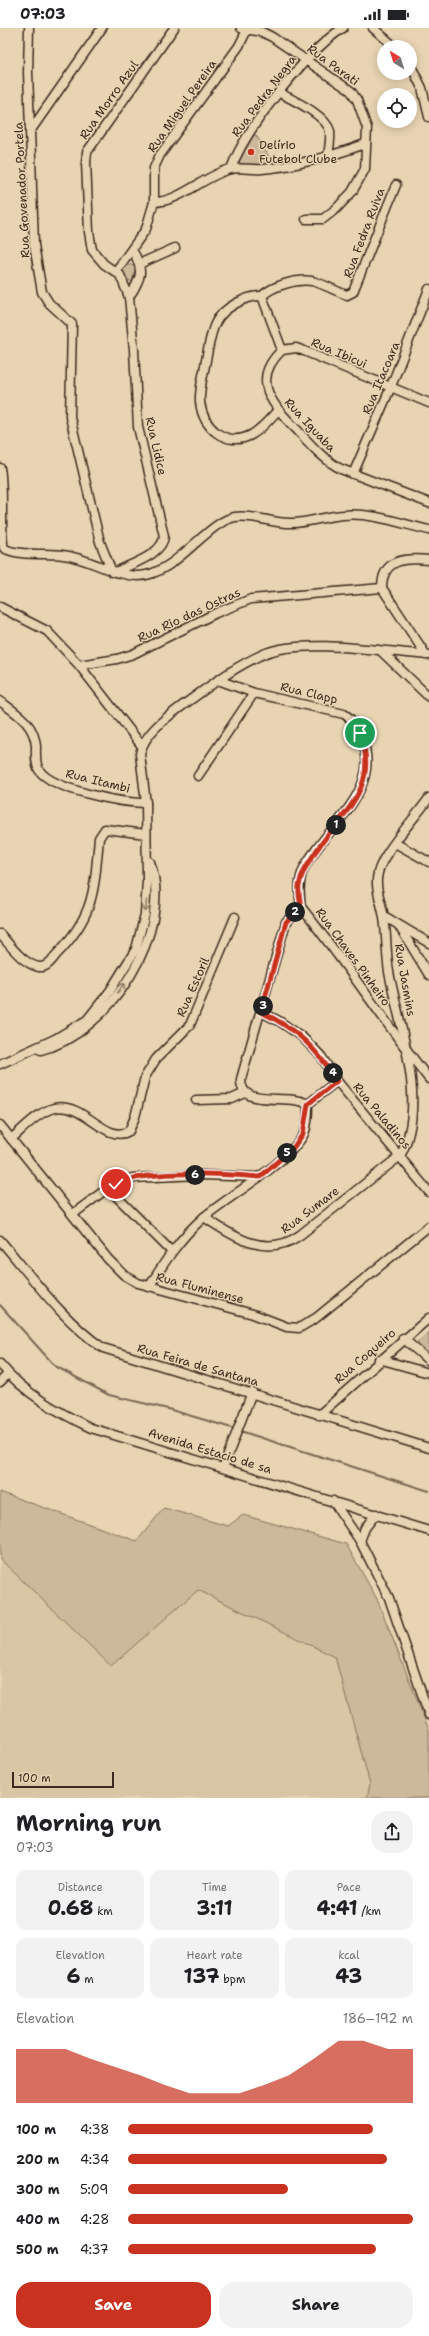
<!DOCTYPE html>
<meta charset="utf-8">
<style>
:root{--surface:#fff;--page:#f2f2f2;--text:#202124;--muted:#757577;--accent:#c8321e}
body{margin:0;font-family:"Shantell Sans",sans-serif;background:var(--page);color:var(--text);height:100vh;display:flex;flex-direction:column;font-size:15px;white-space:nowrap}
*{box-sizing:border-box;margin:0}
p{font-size:13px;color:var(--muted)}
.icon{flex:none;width:22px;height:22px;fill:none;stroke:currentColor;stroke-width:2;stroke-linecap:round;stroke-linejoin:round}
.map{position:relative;height:1770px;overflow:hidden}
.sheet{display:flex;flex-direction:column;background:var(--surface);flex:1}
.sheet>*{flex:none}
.needle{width:26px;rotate:322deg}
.controls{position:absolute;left:377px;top:12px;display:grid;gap:8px}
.controls a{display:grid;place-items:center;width:40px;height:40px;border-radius:50%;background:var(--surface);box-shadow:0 2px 10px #0003;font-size:20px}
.scale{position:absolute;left:12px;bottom:10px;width:102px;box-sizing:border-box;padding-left:4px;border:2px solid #3b2a1e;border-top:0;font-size:11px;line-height:14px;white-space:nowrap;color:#3b2a1e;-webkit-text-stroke:3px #e8d4b2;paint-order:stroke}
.pin{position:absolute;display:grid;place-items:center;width:34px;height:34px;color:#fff;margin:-17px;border:2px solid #fff;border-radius:50%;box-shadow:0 1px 4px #0007}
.km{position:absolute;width:20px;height:20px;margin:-10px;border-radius:50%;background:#222;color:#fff;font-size:11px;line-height:20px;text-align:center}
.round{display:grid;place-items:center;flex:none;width:42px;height:42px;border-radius:16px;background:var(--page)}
.overview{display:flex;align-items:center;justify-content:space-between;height:68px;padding:0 16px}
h1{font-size:22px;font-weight:700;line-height:30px}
.stats{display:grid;grid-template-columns:repeat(3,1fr);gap:6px;height:68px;padding:4px 16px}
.stats div{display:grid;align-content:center;border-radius:10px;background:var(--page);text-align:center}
.stats b{font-size:20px;font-weight:700}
.stats small{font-size:11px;font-weight:400}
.stats p{font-size:11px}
.chart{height:112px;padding:8px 16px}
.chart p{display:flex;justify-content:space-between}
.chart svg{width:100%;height:72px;margin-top:4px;fill:var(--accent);opacity:.7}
.cta{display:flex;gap:8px;margin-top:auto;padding:8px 16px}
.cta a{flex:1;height:46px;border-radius:16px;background:var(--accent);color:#fff;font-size:16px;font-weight:700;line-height:46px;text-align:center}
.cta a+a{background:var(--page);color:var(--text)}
ul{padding:0 16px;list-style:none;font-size:13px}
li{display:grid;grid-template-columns:64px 48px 1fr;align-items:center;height:30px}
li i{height:10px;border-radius:5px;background:var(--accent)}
.status{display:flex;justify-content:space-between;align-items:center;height:28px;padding:0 20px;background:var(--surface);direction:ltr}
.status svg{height:11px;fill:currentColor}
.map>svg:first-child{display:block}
</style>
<div class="status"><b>07:03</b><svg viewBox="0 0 49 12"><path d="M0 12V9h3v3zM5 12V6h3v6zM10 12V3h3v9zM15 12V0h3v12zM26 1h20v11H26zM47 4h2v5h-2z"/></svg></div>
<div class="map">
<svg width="429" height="1770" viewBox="0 0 429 1770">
<rect width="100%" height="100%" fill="#e8d4b2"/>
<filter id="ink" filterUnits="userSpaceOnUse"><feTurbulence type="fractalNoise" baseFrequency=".025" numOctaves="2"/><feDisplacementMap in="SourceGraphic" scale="8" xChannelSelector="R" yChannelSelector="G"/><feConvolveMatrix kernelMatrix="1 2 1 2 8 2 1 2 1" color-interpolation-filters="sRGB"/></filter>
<g filter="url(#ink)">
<path fill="#d9c6a5" d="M0,1531L111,1638L198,1562L335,1629L370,1756L367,1770H0Z"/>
<g fill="#ccb89a" stroke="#84715c">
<path d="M252,107H256L273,136L243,138L238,135Z"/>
<path d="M125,237H131L136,239L132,254L125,250L122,242Z"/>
<path d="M429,1304V1326L416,1316Z"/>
<path d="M0,1464L137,1513L164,1480L228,1498L243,1487L346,1516L377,1571L429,1702V1770H367L370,1756L335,1629L198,1562L111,1638L0,1531Z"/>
</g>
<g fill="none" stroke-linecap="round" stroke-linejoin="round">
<g stroke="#7a6854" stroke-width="2">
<path d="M0,1277L55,1338L109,1367L168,1381L235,1401"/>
<path d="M240,1403L429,1463"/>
</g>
<g stroke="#3b2a1e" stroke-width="11">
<g id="minor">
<path d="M29,0L28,44L34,217L42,264L49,275L72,296L70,389L100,514L112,544"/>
<path d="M241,0L262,4L272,9L351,63L357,72L367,100L365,141L352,164L337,180L323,191H306"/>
<path d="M373,0L395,19"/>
<path d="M410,36L422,60L429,89"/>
<path d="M280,65C293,72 326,87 330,103C331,111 329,120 328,128"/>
<path d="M31,102L102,0"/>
<path d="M231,141C245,101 307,23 343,0"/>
<path d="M154,174V140L160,127L239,18L248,0"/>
<path d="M139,236L175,220"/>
<path d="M116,243L146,201L154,174C180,174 205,147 231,141C241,139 252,142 262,141C298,138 332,128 365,116"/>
<path d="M262,268C247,267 223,280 216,294C210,305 209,319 206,332C204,345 199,360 200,374C203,400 226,420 251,407C262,401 270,391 278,382"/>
<path d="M129,269C141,251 145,242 132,222"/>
<path d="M282,322L262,268C273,257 298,251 312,253C324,256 335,263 347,267L353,264L396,157"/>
<path d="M282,322C248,354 275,379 299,404C312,418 324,432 341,441L429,475"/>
<path d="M282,322L296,320L304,323L429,375"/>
<path d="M0,440C4,458 0,510 4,520C14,528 49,525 63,527C89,530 111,547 138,548C175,548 206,494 235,489C254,486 273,496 292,495C309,495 326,488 343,487C371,484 402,496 429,502"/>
<path d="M353,446L390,361L429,261"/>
<path d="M116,544C130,536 163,527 164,508L138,399L134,322L129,269L120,247L104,236L92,222L89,204L86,134L87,124L174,0"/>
<path d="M0,579L47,603L79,637L142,718"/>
<path d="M381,623L429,669"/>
<path d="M426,627L382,560C382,530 406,530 429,532"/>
<path d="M79,637L117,631L133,626L216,585L251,571L382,560"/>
<path d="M218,652L254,665L344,686C355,693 359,701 363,713C381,765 326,799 304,840C298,853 299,866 301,879"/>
<path d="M0,673C17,686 34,695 36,718C36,726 35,736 39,742C52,762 123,775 146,775"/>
<path d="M198,748L254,665"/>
<path d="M395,815L429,834"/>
<path d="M301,879L286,894L241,1051C240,1082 287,1064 308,1076"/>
<path d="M301,879C346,935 385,995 429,1051"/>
<path d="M384,888L429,915"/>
<path d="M399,898L429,947"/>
<path d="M0,906C10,917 23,936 39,939C47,940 52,932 56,927C95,887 94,863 99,810L105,801L146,806"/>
<path d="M261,984L279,993L301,1008L321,1028L337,1053L429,1164"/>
<path d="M41,1022C110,1005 175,902 150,834"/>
<path d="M0,1036L55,1011L87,992L110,963L136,921L145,886L147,852L146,775L140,726C144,704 170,687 186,675C211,657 237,637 266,625C304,610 386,624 429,627"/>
<path d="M196,1072L232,1071L245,1065"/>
<path d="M0,1097L108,1231L124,1247L138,1255L253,1286L287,1299L299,1300L316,1290L429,1198"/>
<path d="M11,1111C23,1101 38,1084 54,1080C84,1073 106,1117 129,1103L135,1089L145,1049L156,1031L190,997L235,889"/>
<path d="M108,1160L171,1223"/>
<path d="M73,1186L108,1160L132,1150L201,1147L260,1149"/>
<path d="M204,1189C233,1209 267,1231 300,1207L400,1128C429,1077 399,998 389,944C386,926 387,908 384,890C382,875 374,860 378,845C382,825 416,789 429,770"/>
<path d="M0,1212C32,1249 62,1292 103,1320L429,1420"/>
<path d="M149,1259C165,1233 180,1210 203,1190C228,1168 294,1132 305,1103C308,1095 308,1085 308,1076L337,1053"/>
<path d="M403,1310L429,1333"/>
<path d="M379,1331L429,1345"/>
<path d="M0,1336C25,1366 56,1383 91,1400L429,1503"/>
<path d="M0,1354L8,1346"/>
<path d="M319,1387L429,1290"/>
<path d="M223,1440L252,1364"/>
<path d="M333,1473L360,1513L389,1570L429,1687"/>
<path d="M360,1513L365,1500L376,1486"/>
</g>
</g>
<use href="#minor" stroke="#e8d4b2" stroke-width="8"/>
</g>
<defs><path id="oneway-shaft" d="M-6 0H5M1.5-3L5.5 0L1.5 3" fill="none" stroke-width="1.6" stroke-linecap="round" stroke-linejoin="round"/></defs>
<g stroke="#927f68">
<use href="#oneway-shaft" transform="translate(146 878) rotate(95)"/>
<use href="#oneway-shaft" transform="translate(121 960) rotate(-55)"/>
</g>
</g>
<g fill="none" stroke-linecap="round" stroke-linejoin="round" filter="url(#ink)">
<g stroke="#fff" stroke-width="8">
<path id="route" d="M116,1156C149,1141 223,1146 260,1149L293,1120L303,1106L308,1076L337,1053C316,1020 297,1001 261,984L286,894L301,879C300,872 298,865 299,858C301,844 309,834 316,823C345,781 380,760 360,705"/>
</g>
<use href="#route" stroke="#c8321e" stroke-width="5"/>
</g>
<circle fill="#c8321e" stroke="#e8d4b2" stroke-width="1.5" cx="251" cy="124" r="4"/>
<g text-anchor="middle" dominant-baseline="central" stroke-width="3" stroke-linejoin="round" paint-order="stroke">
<g font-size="12" fill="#3b2a1e" stroke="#e8d4b2">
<text transform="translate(333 37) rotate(36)">Rua Parati</text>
<text transform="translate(264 68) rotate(-53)">Rua Pedra Negra</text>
<text transform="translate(109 72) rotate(-55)">Rua Morro Azul</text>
<text transform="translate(182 78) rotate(-55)">Rua Miguel Pereira</text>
<text transform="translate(22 162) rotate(-93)">Rua Govenador Portela</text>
<text transform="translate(364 205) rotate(-69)">Rua Fedra Ruiva</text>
<text transform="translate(339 325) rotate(23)">Rua Ibicui</text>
<text transform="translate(381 350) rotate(-67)">Rua Itacoara</text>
<text transform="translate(310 397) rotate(47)">Rua Iguaba</text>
<text transform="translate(156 418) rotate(77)">Rua Lidice</text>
<text transform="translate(189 587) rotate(-25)">Rua Rio das Ostras</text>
<text transform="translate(309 665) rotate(13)">Rua Clapp</text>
<text transform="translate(98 753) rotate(14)">Rua Itambi</text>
<text transform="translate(353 929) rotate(54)">Rua Chaves Pinheiro</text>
<text transform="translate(405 952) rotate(80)">Rua Jasmins</text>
<text transform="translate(193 959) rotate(-66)">Rua Estoril</text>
<text transform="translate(382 1088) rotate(50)">Rua Paladinos</text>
<text transform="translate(310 1182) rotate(-37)">Rua Sumare</text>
<text transform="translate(200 1260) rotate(15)">Rua Fluminense</text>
<text transform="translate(365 1328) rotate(-41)">Rua Coqueiro</text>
<text transform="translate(198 1337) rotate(16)">Rua Feira de Santana</text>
<text transform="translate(210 1423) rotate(17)">Avenida Estacio de sa</text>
</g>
<g font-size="12" fill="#3b2a1e" stroke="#e8d4b2" text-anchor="start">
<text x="259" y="117">Delírio<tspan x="259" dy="14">Futebol Clube</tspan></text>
</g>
</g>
</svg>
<div class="controls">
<a><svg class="needle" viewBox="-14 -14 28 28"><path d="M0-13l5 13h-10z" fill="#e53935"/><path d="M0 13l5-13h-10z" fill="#757577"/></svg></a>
<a><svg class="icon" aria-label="locate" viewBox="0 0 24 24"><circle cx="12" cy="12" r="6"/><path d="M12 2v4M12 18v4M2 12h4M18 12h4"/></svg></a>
</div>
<div class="scale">100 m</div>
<div class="pin" style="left:360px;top:705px;background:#1e9e55"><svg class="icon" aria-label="arrive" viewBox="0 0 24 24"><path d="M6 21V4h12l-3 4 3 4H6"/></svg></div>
<div class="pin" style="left:116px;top:1156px;background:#d93025"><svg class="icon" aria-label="check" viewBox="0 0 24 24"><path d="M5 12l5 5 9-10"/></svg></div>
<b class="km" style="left:336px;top:797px">1</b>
<b class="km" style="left:295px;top:884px">2</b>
<b class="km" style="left:263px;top:978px">3</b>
<b class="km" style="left:333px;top:1045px">4</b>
<b class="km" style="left:287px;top:1125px">5</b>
<b class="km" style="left:195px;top:1147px">6</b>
</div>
<section class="sheet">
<div class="overview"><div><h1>Morning run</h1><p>07:03</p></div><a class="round"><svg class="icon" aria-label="share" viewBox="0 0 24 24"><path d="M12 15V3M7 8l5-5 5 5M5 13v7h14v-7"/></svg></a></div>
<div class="stats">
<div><p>Distance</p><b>0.68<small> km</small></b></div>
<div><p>Time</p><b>3:11</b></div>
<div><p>Pace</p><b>4:41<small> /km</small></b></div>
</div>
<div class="stats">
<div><p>Elevation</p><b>6<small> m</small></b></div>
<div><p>Heart rate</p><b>137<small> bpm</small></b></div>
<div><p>kcal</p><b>43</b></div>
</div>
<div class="chart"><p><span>Elevation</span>186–192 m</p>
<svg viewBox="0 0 160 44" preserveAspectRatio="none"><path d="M0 44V11L10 11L20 11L30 17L40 22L50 27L60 33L70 38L80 38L90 38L100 33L110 27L120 17L130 6L140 6L150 11L160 11V44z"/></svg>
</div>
<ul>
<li><b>100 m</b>4:38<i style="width:86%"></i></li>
<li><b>200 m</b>4:34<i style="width:91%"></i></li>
<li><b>300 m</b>5:09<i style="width:56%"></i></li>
<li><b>400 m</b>4:28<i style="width:100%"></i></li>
<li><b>500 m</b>4:37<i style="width:87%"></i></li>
</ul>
<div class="cta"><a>Save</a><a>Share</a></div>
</section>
